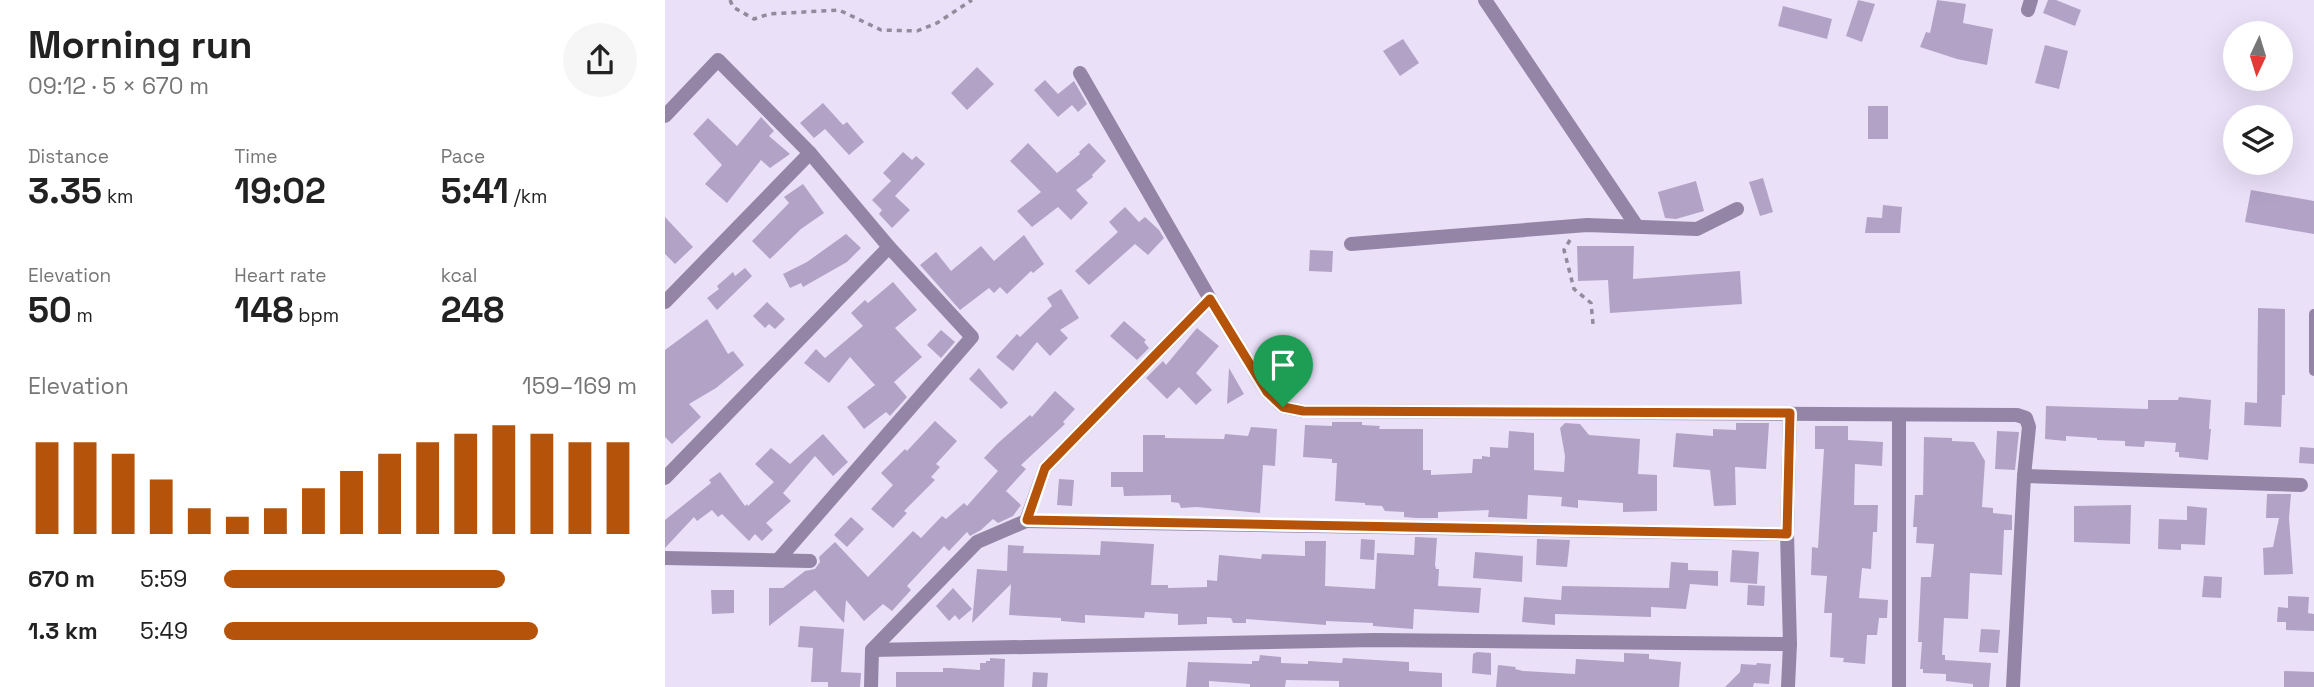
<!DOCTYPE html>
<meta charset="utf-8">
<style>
:root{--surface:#fff;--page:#f6f6f6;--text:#222;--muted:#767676;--accent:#b45309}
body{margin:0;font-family:"Space Grotesk",sans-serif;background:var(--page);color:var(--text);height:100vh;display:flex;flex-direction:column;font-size:26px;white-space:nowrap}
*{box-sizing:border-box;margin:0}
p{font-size:23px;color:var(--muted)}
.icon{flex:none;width:38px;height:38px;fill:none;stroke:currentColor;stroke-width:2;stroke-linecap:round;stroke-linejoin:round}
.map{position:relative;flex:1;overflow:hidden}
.drawer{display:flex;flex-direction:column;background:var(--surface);width:665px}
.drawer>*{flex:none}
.needle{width:46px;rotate:184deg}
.controls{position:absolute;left:1558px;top:21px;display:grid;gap:14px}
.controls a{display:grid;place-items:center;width:70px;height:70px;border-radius:50%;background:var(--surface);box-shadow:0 7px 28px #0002;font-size:35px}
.pin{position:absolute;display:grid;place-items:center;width:60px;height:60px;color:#fff;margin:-72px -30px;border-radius:50% 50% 50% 0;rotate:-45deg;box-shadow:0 0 7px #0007}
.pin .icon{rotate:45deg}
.round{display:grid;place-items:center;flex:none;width:74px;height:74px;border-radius:37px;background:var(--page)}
.headline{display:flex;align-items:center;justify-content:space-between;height:119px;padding:0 28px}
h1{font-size:38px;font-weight:700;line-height:52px}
.stats{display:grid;grid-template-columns:repeat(3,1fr);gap:10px;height:119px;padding:7px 28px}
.stats div{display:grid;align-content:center}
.stats b{font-size:35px;font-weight:700}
.stats small{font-size:19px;font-weight:400}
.stats p{font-size:19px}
.chart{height:196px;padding:14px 28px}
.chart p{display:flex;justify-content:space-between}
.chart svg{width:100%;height:126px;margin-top:7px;stroke:var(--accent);stroke-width:6}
ul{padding:0 28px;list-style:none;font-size:23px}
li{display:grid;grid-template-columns:112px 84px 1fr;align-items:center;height:52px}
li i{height:18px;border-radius:9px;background:var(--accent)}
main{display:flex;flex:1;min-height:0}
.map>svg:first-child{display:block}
</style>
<main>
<section class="drawer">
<div class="headline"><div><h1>Morning run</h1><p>09:12 · 5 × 670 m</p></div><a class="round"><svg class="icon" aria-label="share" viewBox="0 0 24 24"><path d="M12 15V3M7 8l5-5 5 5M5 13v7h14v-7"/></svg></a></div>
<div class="stats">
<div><p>Distance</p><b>3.35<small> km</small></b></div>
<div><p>Time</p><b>19:02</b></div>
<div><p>Pace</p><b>5:41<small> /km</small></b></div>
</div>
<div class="stats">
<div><p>Elevation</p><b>50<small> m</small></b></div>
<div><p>Heart rate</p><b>148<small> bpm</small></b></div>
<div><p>kcal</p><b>248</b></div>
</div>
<div class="chart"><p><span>Elevation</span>159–169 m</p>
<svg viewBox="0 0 160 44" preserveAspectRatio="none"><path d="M5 44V12M15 44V12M25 44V16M35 44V25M45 44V35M55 44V38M65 44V35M75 44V28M85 44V22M95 44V16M105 44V12M115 44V9M125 44V6M135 44V9M145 44V12M155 44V12"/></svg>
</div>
<ul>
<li><b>670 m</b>5:59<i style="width:68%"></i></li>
<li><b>1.3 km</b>5:49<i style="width:76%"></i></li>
</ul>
</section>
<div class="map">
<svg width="1649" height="687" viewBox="0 0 1649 687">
<rect width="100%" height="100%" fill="#eae0f8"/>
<g fill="#b2a3c6">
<path d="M1193,0L1210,4L1197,42L1181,36Z"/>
<path d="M1272,0L1301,4L1298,23L1328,29L1322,65L1292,59L1255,47L1261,32L1265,33Z"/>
<path d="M1383,0H1391L1416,10L1410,26L1378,13Z"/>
<path d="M1118,6L1167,19L1162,39L1113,26Z"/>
<path d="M738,39L754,63L735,76L718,51Z"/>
<path d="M1380,45L1403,51L1394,89L1370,83Z"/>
<path d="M312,67L329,84L302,110L286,93Z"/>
<path d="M380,80L393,94L409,81L422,104L413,112L407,105L393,117L369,90Z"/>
<path d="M158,103L178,125L182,122L199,142L184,155L160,129L149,138L135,123Z"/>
<rect x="1203" y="106" width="20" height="33"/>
<path d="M96,117L109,131L104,136L125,154L105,168L96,160L62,203L40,184L57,165L28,134L43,118L72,146Z"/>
<path d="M363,143L392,173L415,154L414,152L424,143L441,161L427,175L428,177L411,190L423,203L406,220L393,207L367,227L352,211L376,192L345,161Z"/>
<path d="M238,152L247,160L251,156L260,164L230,196L245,210L227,228L214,214L217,210L207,200L226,181L218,173Z"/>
<path d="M1098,178L1108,212L1095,216L1084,182Z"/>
<path d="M1031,181L1039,211L1011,219L1000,218L993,192Z"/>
<path d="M138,184L159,213L136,229L105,259L87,241L124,203L119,197Z"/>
<path d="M1586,190L1649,201V234L1580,222Z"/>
<path d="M1218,205L1237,207L1235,233H1200L1202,217L1217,218Z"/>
<path d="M460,207L474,222L480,217L494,230L499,238L483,255L470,244L424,285L410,271L453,232L444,222Z"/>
<path d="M0,217L28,247L10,264L0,254Z"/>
<path d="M181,234L196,248L182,262L138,287L136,283L125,288L118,274L142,262Z"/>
<path d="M359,235L379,264L368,273L366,271L342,294L335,287L329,293L324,288L295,310L255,265L271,252L286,271L316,246L329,261Z"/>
<path d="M912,246H969L968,279L1075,271L1077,304L945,313L943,280L913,281Z"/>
<path d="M645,250L668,251L667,272L644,271Z"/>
<path d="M80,268L87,276L52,310L42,298L54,289L52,286L68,272L70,276Z"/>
<path d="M228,282L252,310L230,328L257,357L229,382L242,397L225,416L221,412L199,429L182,407L210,385L185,357L164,383L139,363L151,349L160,358L198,326L186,313L200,300L203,303Z"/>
<path d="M396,289L414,318L395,330L403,338L385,356L372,342L348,371L331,357L352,334L355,337L387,306L382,298Z"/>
<path d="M102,302L120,319L110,329L104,324L100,328L88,316Z"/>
<path d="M1593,308L1620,309V395H1617L1616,427L1579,425L1580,402L1592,403Z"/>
<path d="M42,319L63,354L68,351L79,365L51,388L24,404L36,417L7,444L0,437V350Z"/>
<path d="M459,321L481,340L479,342L484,348L472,360L445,336Z"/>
<path d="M532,328L554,346L531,373L547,390L531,405L514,387L502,399L481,378L498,361L501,365Z"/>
<path d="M276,330L290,342L276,358L262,345Z"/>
<path d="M314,368L343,403L336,409L304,379Z"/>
<path d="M564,368L579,394L562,404Z"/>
<path d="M390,391L410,409L398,422L400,424L356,465L361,469L341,491L356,505L348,516L333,523L328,519L316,530L305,536L302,532L284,551L279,546L242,586L246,590L227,611L218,604L199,621L181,600L179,623L150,590L104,626V588H118L140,571L150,569L155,562L154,557L170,542L203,577L248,531L256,538L277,516L281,519L299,503L302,506L333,471L319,458L332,444L365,415L367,417Z"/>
<path d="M1514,397L1546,400L1544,429H1546L1543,460L1514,457V452H1510L1511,443L1480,441L1479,447L1460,446V441L1432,440V438L1401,436V441L1380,439L1381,406L1483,409V400H1513Z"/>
<path d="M270,421L292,441L271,464L275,467L266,477L270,480L239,511L242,513L228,528L206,509L228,485L216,473L240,449L242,451Z"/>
<path d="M667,422H697V425L715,426L714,429H758V470H766V475L807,473L808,459H817V456L825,457V447L843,448L844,431L869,433V470L899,472L900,456L895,428L900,423L915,424L924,435L975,439L973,474L992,475V511L958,512V503L913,500V508L896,506L897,497L863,495L862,519L823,517L824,510L773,512V518H751L739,517V512L720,511L717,506L700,505V503L670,501L672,463H667V459L638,457L640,425L667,426Z"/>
<path d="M1071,423H1104L1101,469L1070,467L1071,505L1049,506L1045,470L1008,467L1011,433L1048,436V429L1071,430Z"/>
<path d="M1150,426H1183V440L1218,442L1217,466L1190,464L1189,505H1213L1212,532H1208L1206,569L1197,568L1194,598L1223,600L1222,618H1214L1212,635H1202L1200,664L1178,662L1179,658L1165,657L1167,613H1159L1162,576L1146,575L1147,547L1153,548L1159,449H1150Z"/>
<path d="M586,427L612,429L610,466L598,465L595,513L532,507L516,508L514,503L506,502V495L459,496L458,487H446V472H478V435H500V438L559,439L560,434L583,436Z"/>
<path d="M1332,431L1354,432L1350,470L1330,469Z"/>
<path d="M158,434L183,462L168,476L150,456L118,493L126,501L101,523L108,530L97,541L90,534L84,541L57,514L53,517L47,510L32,521L29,517L0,548V520L46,483L44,480L55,472L80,506L82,504L83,506L109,482L90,464L106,448L125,464Z"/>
<path d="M1259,437L1287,438V441L1309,442L1320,461L1317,507L1328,508V513L1347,515V530H1339L1337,575L1305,573L1303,619L1279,618L1277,655H1280V660L1326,663L1324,687H1308V684L1281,681V674L1258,673V669H1255L1257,642H1253L1256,577H1266L1269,544L1251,543L1252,527H1248L1250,495H1258Z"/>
<path d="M1635,447L1649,448V464L1634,463Z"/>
<path d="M394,479L409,480L407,506L392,505Z"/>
<path d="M1602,494H1626L1624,518L1628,574L1599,575L1598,548L1608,547L1614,518H1601Z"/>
<path d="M1466,505L1465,544L1409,542V506Z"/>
<path d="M1522,506L1542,508L1540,545L1516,544V550L1493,549L1494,519L1522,520Z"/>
<path d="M186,517L199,529L182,547L169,535Z"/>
<path d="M750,537L772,538L770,565L771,569H774L773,586L816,588L814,613L749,609L748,629L708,626V623L661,621V625L581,619V623H568L566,618L542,617V624L513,625V614L480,612L479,618L420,615V623L396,621V618L344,615L346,584L307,623L312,569L342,571L343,545L359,546L358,553L435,555L436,541L489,544L486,585H503V588L542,587V580L552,581L554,555L596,559L597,554L640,556V541H661L660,586L710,589L712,553L749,555Z"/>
<path d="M696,539L710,540L709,560L695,559Z"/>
<path d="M872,539L905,540L902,567L871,565Z"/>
<path d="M1067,550L1094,552L1092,584L1065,582Z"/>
<path d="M810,552L858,556L857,582L808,578Z"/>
<path d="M1006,562L1023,563V570L1053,571V586L1025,584L1021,609L986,607V617L890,614V625L857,622L859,597L896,600L897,586L1004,588Z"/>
<path d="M1539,576L1557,577L1556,598L1537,597Z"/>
<path d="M1083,585L1100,586L1099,606L1082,605Z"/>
<path d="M288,588L307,609L294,620L290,615L284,621L271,606Z"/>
<path d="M46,590H69V613L47,614Z"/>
<path d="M1623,596L1644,597L1643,613L1649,614V631L1621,630V622H1612L1613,607L1623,608Z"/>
<path d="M135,626L179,629L176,672L196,673L195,687H163V682H146L148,648L133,647Z"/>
<path d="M1316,629L1335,630L1333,653L1314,652Z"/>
<path d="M812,652L826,653V675L807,673L808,654Z"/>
<path d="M959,653L984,654V659L1016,662L1014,687H831L833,665L851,667L850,669L858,671L910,674L911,659L959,662Z"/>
<path d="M595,655L616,657V663L643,664V661L677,663L678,658L744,662V671L777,673V687H674V681L621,680L620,687H585V684L544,681V687H521L523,662L587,664V661H594Z"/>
<path d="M325,658L340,659L339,687H231V672H278V668H285L315,670V663H321V661H325Z"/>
<path d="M1092,663L1106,664L1104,684L1089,683L1088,687H1060L1075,672L1076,664L1091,665Z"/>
<path d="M1619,671L1649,672V687H1619Z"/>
<path d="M368,672L383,673L382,687H367Z"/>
</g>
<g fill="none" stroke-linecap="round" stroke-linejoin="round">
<g stroke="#918b9b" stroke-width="3.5" stroke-dasharray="5 5" stroke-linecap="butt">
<path d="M65,0L68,7L89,19L104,14L174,10L216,30L252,31L272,23L307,0"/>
<path d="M905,240L899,250L909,289L926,303L928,324"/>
</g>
<path stroke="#9485a6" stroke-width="10" d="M1649,314V371"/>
<g stroke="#9485a6" stroke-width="14">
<path d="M820,0L971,225"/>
<path d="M1363,10L1366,0"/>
<path d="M415,73L545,299L602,392L618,407L638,411L1352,415L1361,418L1364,427L1359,476L1348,687"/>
<path d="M0,116L53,60L145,153L224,247L307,337L113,560"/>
<path d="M686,244L922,225L1032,229L1072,209"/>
<path d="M0,302L145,153"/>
<path d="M1359,476L1636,485"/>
<path d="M0,478L224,247"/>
<path d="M361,521L1122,534"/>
<path d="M0,558L145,561"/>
<path d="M207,650L710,640L1125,644"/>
<path d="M206,687L207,650L312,542L361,521L380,468L545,299"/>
<path d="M1123,687L1125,644L1122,534L1125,413"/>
<path d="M1234,687V415"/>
</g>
</g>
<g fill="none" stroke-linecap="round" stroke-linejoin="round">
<g stroke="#fff" stroke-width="14">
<path id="route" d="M545,299L602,392L618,407L638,411L1125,413L1122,534L362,520L380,468Z"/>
</g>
<use href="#route" stroke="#b45309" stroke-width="9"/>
</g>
</svg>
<div class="controls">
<a><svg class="needle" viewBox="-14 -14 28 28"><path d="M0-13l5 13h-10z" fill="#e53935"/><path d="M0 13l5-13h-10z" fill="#767676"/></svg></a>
<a><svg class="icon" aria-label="layers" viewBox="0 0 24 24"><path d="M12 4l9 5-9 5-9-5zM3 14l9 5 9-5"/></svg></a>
</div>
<div class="pin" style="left:618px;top:407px;background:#1e9e55"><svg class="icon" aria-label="arrive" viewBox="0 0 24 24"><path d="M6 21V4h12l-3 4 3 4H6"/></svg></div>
</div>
</main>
